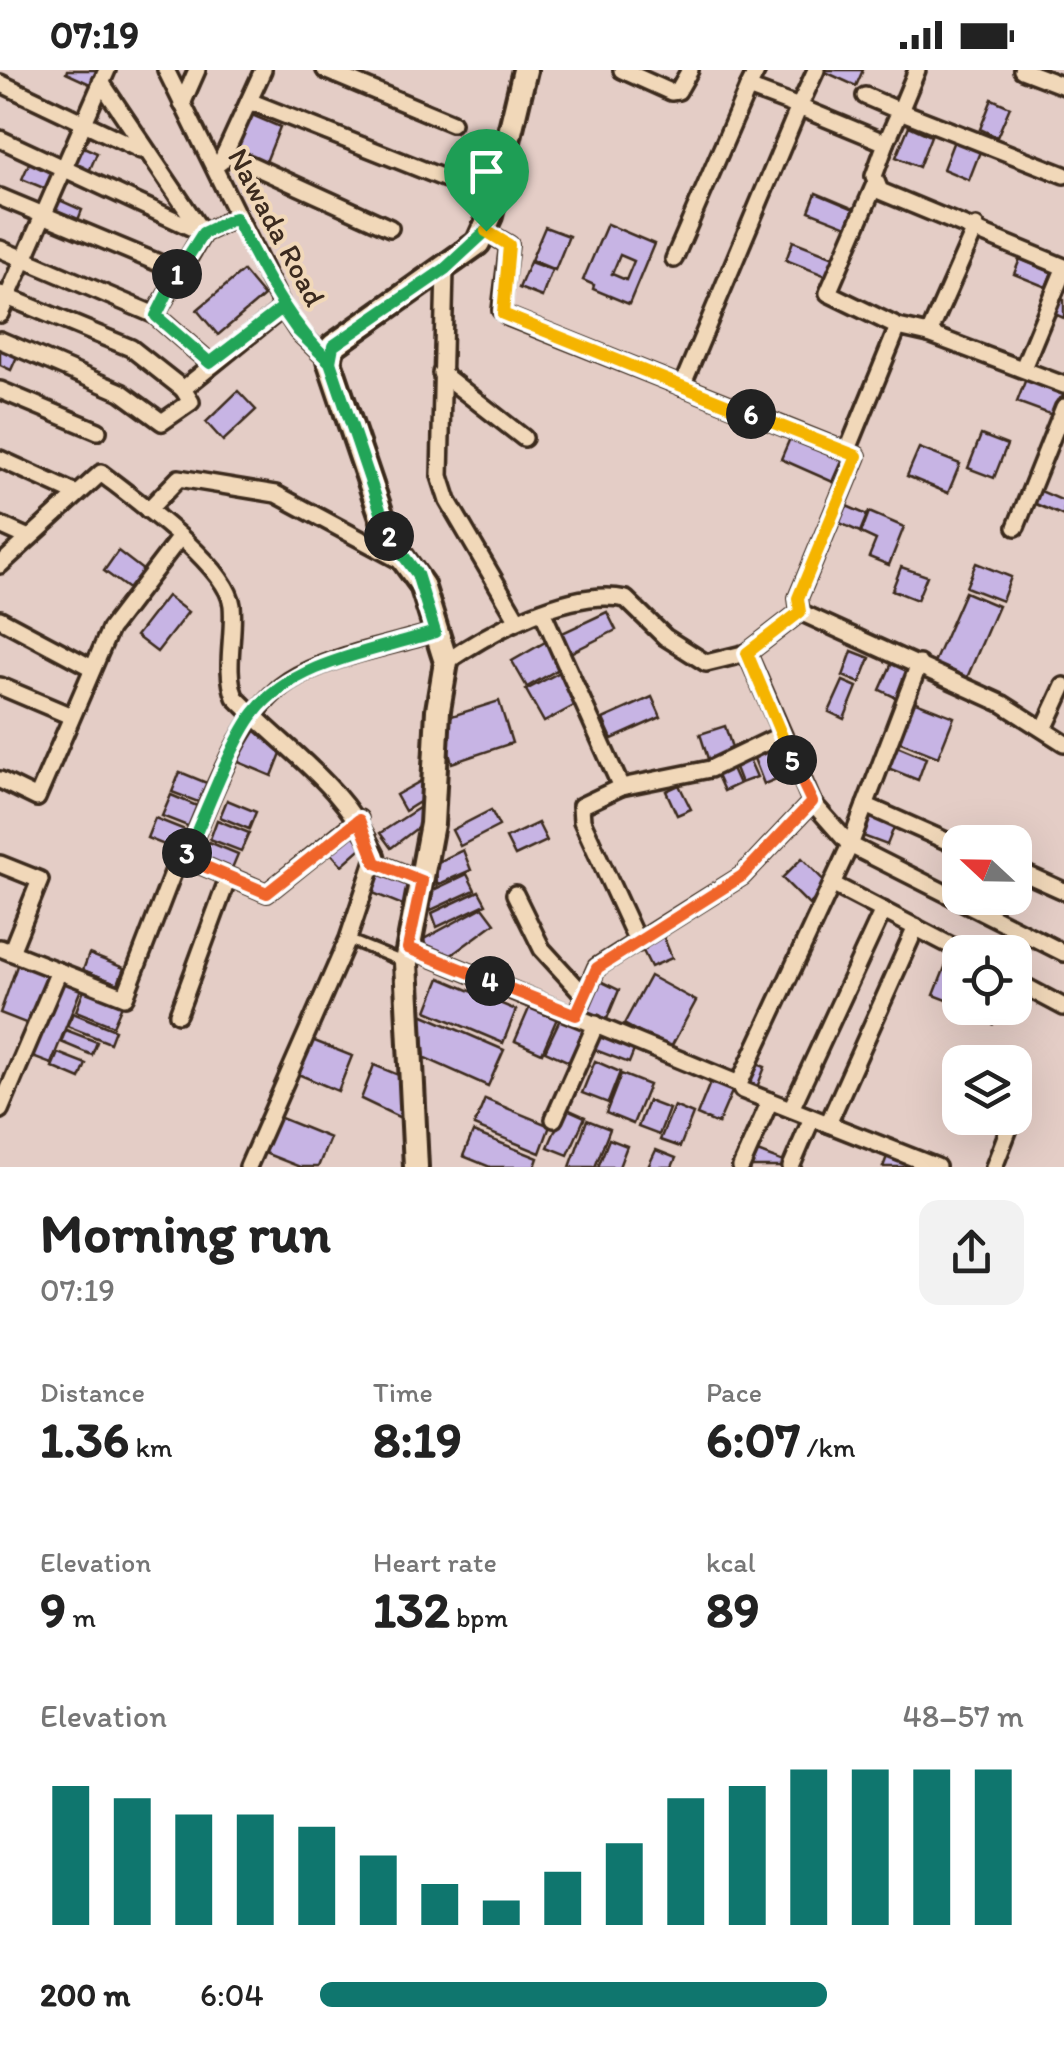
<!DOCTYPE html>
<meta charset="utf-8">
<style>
:root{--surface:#fff;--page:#f2f2f2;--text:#222;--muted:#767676;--accent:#0f766e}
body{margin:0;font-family:Itim,sans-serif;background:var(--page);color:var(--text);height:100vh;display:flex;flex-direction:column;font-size:38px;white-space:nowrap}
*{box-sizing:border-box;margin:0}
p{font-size:32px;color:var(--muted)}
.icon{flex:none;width:55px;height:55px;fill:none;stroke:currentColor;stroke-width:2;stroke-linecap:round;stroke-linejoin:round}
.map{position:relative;height:1097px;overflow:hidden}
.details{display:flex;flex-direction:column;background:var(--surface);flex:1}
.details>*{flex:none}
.needle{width:65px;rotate:292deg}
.buttons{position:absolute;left:942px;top:755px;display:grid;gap:20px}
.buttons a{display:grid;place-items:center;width:90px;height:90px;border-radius:20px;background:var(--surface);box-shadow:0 10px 40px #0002;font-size:50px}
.pin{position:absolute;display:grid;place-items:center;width:85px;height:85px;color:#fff;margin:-102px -42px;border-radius:50% 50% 50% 0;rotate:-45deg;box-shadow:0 0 10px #0007}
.pin .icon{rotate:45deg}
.km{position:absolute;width:50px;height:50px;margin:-25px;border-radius:50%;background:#222;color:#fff;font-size:28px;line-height:50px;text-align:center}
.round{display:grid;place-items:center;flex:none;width:105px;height:105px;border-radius:20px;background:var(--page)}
.head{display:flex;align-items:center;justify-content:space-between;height:170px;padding:0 40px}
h1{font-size:55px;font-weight:700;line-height:75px}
.stats{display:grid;grid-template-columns:repeat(3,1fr);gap:15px;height:170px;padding:10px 40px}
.stats div{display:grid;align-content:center}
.stats b{font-size:50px;font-weight:700}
.stats small{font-size:28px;font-weight:400}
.stats p{font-size:28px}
.chart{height:280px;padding:20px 40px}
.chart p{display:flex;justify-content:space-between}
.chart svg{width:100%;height:180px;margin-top:10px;stroke:var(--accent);stroke-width:6}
ul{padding:0 40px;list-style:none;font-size:32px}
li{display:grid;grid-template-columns:160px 120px 1fr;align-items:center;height:75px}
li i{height:25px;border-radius:12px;background:var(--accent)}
.status{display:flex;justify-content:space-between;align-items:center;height:70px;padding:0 50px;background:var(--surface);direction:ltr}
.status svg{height:28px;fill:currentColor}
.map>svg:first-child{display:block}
</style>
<div class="status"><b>07:19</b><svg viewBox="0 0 49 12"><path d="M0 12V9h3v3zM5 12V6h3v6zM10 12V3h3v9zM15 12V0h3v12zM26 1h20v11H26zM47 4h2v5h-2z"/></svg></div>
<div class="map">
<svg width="1064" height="1097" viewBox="0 0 1064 1097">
<rect width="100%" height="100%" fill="#e4cdc6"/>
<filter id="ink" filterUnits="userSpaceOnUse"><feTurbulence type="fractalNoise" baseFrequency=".01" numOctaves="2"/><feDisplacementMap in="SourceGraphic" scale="20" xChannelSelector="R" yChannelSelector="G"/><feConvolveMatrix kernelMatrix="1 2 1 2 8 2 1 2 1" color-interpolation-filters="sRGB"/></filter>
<g filter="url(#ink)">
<g fill="#c7b4e4" stroke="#3b2a1e" stroke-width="2.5" fill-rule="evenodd">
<path d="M67,0H97L90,14L66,3Z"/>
<path d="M821,0H863L856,16Z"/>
<path d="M992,29L1010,37L997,67L980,59Z"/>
<path d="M252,45L280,57L266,92L237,80Z"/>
<path d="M909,56L931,66L919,97L896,87Z"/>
<path d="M955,68L981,79L969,110L943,99Z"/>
<path d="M77,74L97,83L88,104L67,95Z"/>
<path d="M31,89L54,100L46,119L22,109Z"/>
<path d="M816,123L854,139L847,156L809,141Z"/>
<path d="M55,128L82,140L76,155L49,144Z"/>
<path d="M607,154L654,174L629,234L593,219L594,215L583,210ZM620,185L634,191L626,210L612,204Z"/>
<path d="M545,157L569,166L555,200L531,190Z"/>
<path d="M793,171L834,187L826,206L786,190Z"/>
<path d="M1020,189L1052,202L1046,217L1014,204Z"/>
<path d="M530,192L552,200L542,227L519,218Z"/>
<path d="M243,201L264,226L218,265L197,240Z"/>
<path d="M1056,227L1064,230V248L1050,242Z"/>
<path d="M0,273L19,282L11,300L0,295Z"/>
<path d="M1027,306L1064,320L1058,347L1017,332Z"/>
<path d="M238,321L256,340L223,371L206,352Z"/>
<path d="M981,365L1007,375L994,408L968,398Z"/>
<path d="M791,366L843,389L833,412L781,389Z"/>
<path d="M919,378L960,394L948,423L907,406Z"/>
<path d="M1036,419L1064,431V446L1031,432Z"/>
<path d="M840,433L867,445L860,462L833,450Z"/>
<path d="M869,442L904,457L889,495L869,487L876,470L861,463Z"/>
<path d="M118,481L148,504L134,523L104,501Z"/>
<path d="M976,493L1011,507L1002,531L966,517Z"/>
<path d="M901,497L927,506L917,530L892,520Z"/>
<path d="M965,522L998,536L966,610L933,595Z"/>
<path d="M167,526L188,542L157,582L136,566Z"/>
<path d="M607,542L616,560L568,584L558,565Z"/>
<path d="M547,571L562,597L527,617L512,591Z"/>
<path d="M852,581L870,588L860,613L843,606Z"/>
<path d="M892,593L912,602L899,629L880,620Z"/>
<path d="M564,600L581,632L544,652L526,620Z"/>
<path d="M843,611L857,617L844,649L829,642Z"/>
<path d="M652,627L661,647L612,669L603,649Z"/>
<path d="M908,629L954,647L938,687L893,669Z"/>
<path d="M499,631L512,673L452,693L439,650Z"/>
<path d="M725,656L735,687L710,695L700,664Z"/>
<path d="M250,659L285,673L272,706L236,691Z"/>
<path d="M780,675L791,703L764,714L753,686Z"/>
<path d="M897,676L926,688L918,710L888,698Z"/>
<path d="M749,689L757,707L741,713L734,695Z"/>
<path d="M730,694L739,714L724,721L715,701Z"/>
<path d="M180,702L214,716L206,735L172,722Z"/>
<path d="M430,706L429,726L405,741L396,725Z"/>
<path d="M679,715L691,739L677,745L666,721Z"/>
<path d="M171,725L204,739L195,759L162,746Z"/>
<path d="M227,730L256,742L249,759L220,747Z"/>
<path d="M425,734V752L391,778L380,763Z"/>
<path d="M491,740L499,756L460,776L452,760Z"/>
<path d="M873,740L897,750L887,775L863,766Z"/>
<path d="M155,748L190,762L182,782L147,768Z"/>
<path d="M217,750L249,763L241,781L210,769Z"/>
<path d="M538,753L547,771L515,786L506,768Z"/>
<path d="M354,758L367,773L342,795L329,781Z"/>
<path d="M209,772L238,784L230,803L201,792Z"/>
<path d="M463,780L471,800L437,815L436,793Z"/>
<path d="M802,788L829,816L809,835L782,808Z"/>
<path d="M376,801L419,818L410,838L368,821Z"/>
<path d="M467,804L475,820L429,841L431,821Z"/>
<path d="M479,821L486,834L437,857L432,843Z"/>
<path d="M483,837L495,853L450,886L425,874L424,869Z"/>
<path d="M662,863L672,888L651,897L640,875Z"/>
<path d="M89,884L124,898L118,914L83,900Z"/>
<path d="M949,887L960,891V912L952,932L934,925Z"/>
<path d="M19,890L49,902L28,954L0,943Z"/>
<path d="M650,906L696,931L670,979L624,954Z"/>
<path d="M440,908L516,940L503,973L427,941Z"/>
<path d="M596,909L619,920L606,951L582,940Z"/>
<path d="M60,910L81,919L51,994L30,986Z"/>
<path d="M84,920L122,935L113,956L76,941Z"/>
<path d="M531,934L558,946L542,983L515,971Z"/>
<path d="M977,938H1000L993,954L974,946Z"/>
<path d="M73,943L115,960L110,973L67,956Z"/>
<path d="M421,944L504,980L488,1016L425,988Z"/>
<path d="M562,945L593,959L576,995L545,981Z"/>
<path d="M598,957L637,973L629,993L590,978Z"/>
<path d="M66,960L97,972L92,985L61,972Z"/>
<path d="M312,970L352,986L338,1021L298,1004Z"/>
<path d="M58,983L86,994L80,1009L52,997Z"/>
<path d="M595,991L620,1002L608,1033L582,1023Z"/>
<path d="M752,992L765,997L756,1020L743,1015Z"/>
<path d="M374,995L406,1008L405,1050L361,1029Z"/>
<path d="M621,1004L649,1015L633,1054L606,1043Z"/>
<path d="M712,1008L734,1017L718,1054L697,1045Z"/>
<path d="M485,1029L550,1056L540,1083L474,1056Z"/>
<path d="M648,1031L669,1039L659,1065L638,1057Z"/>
<path d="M674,1036L693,1044L680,1077L660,1070Z"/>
<path d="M565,1038L585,1047L568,1085L548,1077Z"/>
<path d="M276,1046L330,1068L318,1097H300L262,1082Z"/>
<path d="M587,1050L610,1059L595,1097H570Z"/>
<path d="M473,1062L538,1088L535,1097H490L463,1086Z"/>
<path d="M609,1069L627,1076L619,1097H598Z"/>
<path d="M656,1080L676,1088L672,1097H648Z"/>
<path d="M752,1080L789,1094L788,1097H745Z"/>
<path d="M889,1081L910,1089L906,1097H883Z"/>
</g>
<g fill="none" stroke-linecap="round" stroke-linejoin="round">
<g stroke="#3b2a1e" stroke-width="15">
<path id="lane" d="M354,872L401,891"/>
</g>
<g stroke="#3b2a1e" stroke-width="22">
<g id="street">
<path d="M166,0L283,238L298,261L329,291"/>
<path d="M325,0L452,53"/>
<path d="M622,0L671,22L678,21L690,0"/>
<path d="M757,0L748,18L799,37L816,0"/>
<path d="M1022,0L1064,16"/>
<path d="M101,12L202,162"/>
<path d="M0,13L141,80"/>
<path d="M865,26L900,41L917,0"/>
<path d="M249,31L494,128"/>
<path d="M182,34L197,0"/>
<path d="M0,69L203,163"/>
<path d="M886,73L900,41L1064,105"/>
<path d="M225,83L390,158"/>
<path d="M221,92L263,0"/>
<path d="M875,114L828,223L898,257"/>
<path d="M0,127L178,201"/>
<path d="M976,157L929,264L1064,315"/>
<path d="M485,161L509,175L501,240L509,247L857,386L798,528L800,542"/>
<path d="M0,179L155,245L210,293"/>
<path d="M674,189L748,18"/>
<path d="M445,199L440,406L448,431L517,549"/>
<path d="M0,224L131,278L183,319"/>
<path d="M0,244L107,0"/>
<path d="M155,245L203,163L235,148"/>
<path d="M0,270L121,322L162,352L191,332L183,319L283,238"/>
<path d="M1023,298L1064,199"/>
<path d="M441,303L524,368"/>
<path d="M682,316L799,37L886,73L874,106L880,121L1064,197"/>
<path d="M0,320L98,361"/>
<path d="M847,382L898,257L929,264"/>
<path d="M0,389L77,424"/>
<path d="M148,440L179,408L276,424L401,491"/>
<path d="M0,455L29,468"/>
<path d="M1016,457L1064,337"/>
<path d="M0,495L101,403C133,428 227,495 232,535C235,565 224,599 235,627C290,684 340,711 376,785L348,869L248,1097"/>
<path d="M542,541L621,717"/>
<path d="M800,542L1003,634L1064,673"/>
<path d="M0,549L92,598"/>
<path d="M747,583L812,732L850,775L1064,883"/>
<path d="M446,592C490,562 570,517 626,529L665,567L706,593L747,583L800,542"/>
<path d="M0,616L71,646"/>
<path d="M1044,659L1064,616"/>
<path d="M0,710L37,728L110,559L180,467"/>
<path d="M865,735L960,777"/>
<path d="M185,788L267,823L359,749"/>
<path d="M376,793L422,811"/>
<path d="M0,794L40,810L11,882"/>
<path d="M1015,799L1064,821"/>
<path d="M832,814L963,882"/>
<path d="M515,824L542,879L584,925"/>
<path d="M638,873L582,751L581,736L621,717L710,699L781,665"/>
<path d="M0,878L125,927L174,800L185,788C210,734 238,643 289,611C330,585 389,577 435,562"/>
<path d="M409,878L739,1014L742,1020L937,1097"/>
<path d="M1015,911L1064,937"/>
<path d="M178,944L228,808"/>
<path d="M576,945L597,897L742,806L812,732"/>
<path d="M739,1014L850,775L919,594"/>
<path d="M791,1039L883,840"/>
<path d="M0,1040L59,901"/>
<path d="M554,1049L596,954"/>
<path d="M828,1054L916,857"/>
<path d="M741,1097L770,1031"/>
<path d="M791,1097L812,1048"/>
<path d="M994,1097L1013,1048"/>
</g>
</g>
<g stroke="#3b2a1e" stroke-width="30">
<path id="secondary" d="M416,1097L406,892L432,754L438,640L446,592L422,515L398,482L384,453L329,291L333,276L478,173L490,146L525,0"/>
</g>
<use href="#lane" stroke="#f1d8b9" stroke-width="8"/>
<use href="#street" stroke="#f1d8b9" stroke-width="15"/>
<use href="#secondary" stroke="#f1d8b9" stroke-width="22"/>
</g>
</g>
<g fill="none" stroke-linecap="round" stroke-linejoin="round" filter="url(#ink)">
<g stroke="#fff" stroke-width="20">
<path id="split-1" d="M177,204L203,163L235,148C263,201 286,250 330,292L333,276L445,199L486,161"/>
</g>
<g stroke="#fff" stroke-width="20">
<path id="split-2" d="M177,204L156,246L210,293L282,238L298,261L330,292L389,466"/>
</g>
<g stroke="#fff" stroke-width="20">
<path id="split-3" d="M187,783C205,746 231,673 254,643C294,591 376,581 435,562L417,504L389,466"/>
</g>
<g stroke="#fff" stroke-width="20">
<path id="split-4" d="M187,783L185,788L267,823L359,750L376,793L422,811L408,878L490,911"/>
</g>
<g stroke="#fff" stroke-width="20">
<path id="split-5" d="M490,911L576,945L597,898L742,806L812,732L792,690"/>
</g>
<g stroke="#fff" stroke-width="20">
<path id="split-6" d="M751,344L857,386L798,528L800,542L747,583L792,690"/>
</g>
<g stroke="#fff" stroke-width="20">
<path id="split-7" d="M486,161L509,175L503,244L751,344"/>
</g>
<use href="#split-1" stroke="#22a559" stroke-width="12"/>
<use href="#split-2" stroke="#22a559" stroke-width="12"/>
<use href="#split-3" stroke="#22a559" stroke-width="12"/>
<use href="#split-4" stroke="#f0652b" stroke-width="12"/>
<use href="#split-5" stroke="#f0652b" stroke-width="12"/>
<use href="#split-6" stroke="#f5b400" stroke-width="12"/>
<use href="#split-7" stroke="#f5b400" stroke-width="12"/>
</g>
<g text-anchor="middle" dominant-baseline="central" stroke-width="8" stroke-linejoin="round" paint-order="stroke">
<g font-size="30" fill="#3b2a1e" stroke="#f1d8b9">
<text transform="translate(277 157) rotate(62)">Nawada Road</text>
</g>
</g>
</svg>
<div class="buttons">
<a><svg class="needle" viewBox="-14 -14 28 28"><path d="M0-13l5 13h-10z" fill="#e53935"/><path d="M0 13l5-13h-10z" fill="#767676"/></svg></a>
<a><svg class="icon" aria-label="locate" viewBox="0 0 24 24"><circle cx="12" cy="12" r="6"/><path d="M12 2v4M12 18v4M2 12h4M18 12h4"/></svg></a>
<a><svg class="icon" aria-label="layers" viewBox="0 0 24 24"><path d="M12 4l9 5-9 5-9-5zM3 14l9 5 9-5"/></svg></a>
</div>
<div class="pin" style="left:486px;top:161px;background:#1e9e55"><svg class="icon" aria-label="arrive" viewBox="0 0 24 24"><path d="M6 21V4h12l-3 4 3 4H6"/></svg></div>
<b class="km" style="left:177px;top:204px">1</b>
<b class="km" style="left:389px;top:466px">2</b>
<b class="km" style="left:187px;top:783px">3</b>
<b class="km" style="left:490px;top:911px">4</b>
<b class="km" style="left:792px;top:690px">5</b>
<b class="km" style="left:751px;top:344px">6</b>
</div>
<section class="details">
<div class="head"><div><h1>Morning run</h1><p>07:19</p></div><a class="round"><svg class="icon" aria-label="share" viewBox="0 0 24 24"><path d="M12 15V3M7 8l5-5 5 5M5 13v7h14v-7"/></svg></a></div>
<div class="stats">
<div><p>Distance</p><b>1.36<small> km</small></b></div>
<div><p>Time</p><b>8:19</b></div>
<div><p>Pace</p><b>6:07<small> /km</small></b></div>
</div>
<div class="stats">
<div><p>Elevation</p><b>9<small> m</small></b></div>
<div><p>Heart rate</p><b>132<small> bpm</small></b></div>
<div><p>kcal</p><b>89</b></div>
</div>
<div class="chart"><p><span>Elevation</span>48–57 m</p>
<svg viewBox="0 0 160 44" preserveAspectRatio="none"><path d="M5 44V10M15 44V13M25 44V17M35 44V17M45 44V20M55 44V27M65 44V34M75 44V38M85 44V31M95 44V24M105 44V13M115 44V10M125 44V6M135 44V6M145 44V6M155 44V6"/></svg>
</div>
<ul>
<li><b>200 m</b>6:04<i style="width:72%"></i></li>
</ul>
</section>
